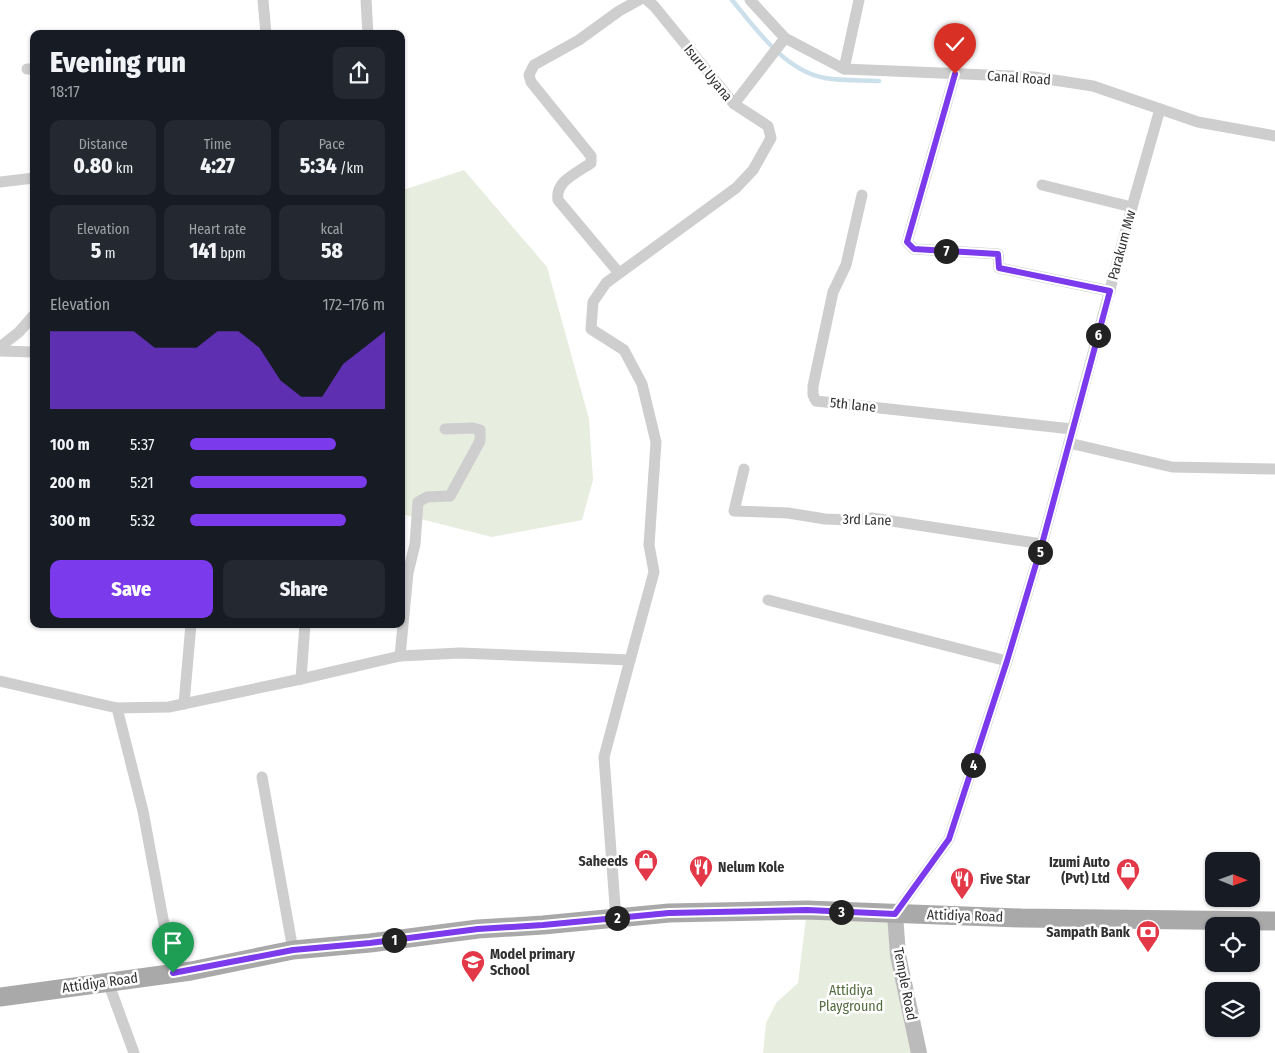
<!DOCTYPE html>
<meta charset="utf-8">
<style>
:root{--surface:#171b24;--page:#242831;--text:#f1f3f6;--muted:#9ea1a6;--accent:#7c3aed}
body{margin:0;font-family:"Fira Sans Condensed",sans-serif;background:var(--page);color:var(--text);height:100vh;display:flex;flex-direction:column;font-size:19px;white-space:nowrap}
*{box-sizing:border-box;margin:0}
p{font-size:16px;color:var(--muted)}
.icon{flex:none;width:28px;height:28px;fill:none;stroke:currentColor;stroke-width:2;stroke-linecap:round;stroke-linejoin:round}
.map{position:relative;flex:1;overflow:hidden}
.side{position:absolute;left:30px;top:30px;width:375px;height:598px;display:flex;flex-direction:column;background:var(--surface);border-radius:10px;box-shadow:0 1px 4px #0004}
.side>*{flex:none}
.needle{width:32px;rotate:91deg}
.controls{position:absolute;left:1205px;top:852px;display:grid;gap:10px}
.controls a{display:grid;place-items:center;width:55px;height:55px;border-radius:10px;background:var(--surface);box-shadow:0 1px 4px #0004;font-size:25px}
.pin{position:absolute;display:grid;place-items:center;width:42px;height:42px;color:#fff;margin:-51px -21px;border-radius:50% 50% 50% 0;rotate:-45deg;box-shadow:0 0 5px #0007}
.pin .icon{rotate:45deg}
.km{position:absolute;width:25px;height:25px;margin:-12px;border-radius:50%;background:#222;color:#fff;font-size:14px;line-height:25px;text-align:center}
.round{display:grid;place-items:center;flex:none;width:52px;height:52px;border-radius:10px;background:var(--page)}
.headline{display:flex;align-items:center;justify-content:space-between;height:85px;padding:0 20px}
h1{font-size:28px;font-weight:800;line-height:38px}
.stats{display:grid;grid-template-columns:repeat(3,1fr);gap:8px;height:85px;padding:5px 20px}
.stats div{display:grid;align-content:center;border-radius:10px;background:var(--page);text-align:center}
.stats b{font-size:21px;font-weight:800}
.stats small{font-size:14px;font-weight:400}
.stats p{font-size:14px}
.chart{height:140px;padding:10px 20px}
.chart p{display:flex;justify-content:space-between}
.chart svg{width:100%;height:90px;margin-top:5px;fill:var(--accent);opacity:.7}
.action{display:flex;gap:10px;margin-top:auto;padding:10px 20px}
.action a{flex:1;height:58px;border-radius:10px;background:var(--accent);color:#fff;font-size:20px;font-weight:800;line-height:58px;text-align:center}
.action a+a{background:var(--page);color:var(--text)}
ul{padding:0 20px;list-style:none;font-size:16px}
li{display:grid;grid-template-columns:80px 60px 1fr;align-items:center;height:38px}
li i{height:12px;border-radius:6px;background:var(--accent)}
.map>svg:first-child{display:block}
</style>
<div class="map">
<svg width="1275" height="1053" viewBox="0 0 1275 1053">
<rect width="100%" height="100%" fill="#fff"/>
<g fill="#e7eddf">
<path d="M464,170L547,267L589,419L593,480L582,520L492,537L401,514V197L403,190Z"/>
<path d="M807,910L895,914L919,1053H763L766,1023L776,1003L798,983Z"/>
</g>
<g fill="none" stroke-linecap="round" stroke-linejoin="round">
<path stroke="#cce0ec" stroke-width="4.5" d="M732,0C756,29 785,71 825,78C843,81 862,80 879,81"/>
<g stroke="#cecece" stroke-width="11">
<path d="M263,0L266,34"/>
<path d="M366,0L368,34"/>
<path d="M750,0L785,38L844,69L1034,77L1093,86L1198,122L1275,136"/>
<path d="M27,69H34"/>
<path d="M844,69L859,0"/>
<path d="M955,74L907,242L914,249L998,254L999,268L1110,291"/>
<path d="M734,104L785,38"/>
<path d="M0,182L34,178"/>
<path d="M1042,185L1132,207"/>
<path d="M862,195L846,265L833,292L813,386V395L816,401L1072,429"/>
<path d="M619,273L558,200C555,181 577,173 591,163V156L531,82L529,75L534,65L579,40L619,11L639,0"/>
<path d="M0,347L19,332L34,315"/>
<path d="M0,351L34,352"/>
<path d="M1069,443L1172,467L1275,469"/>
<path d="M744,469L734,511L788,513L825,519L851,520L872,518L1042,544"/>
<path d="M768,600L1007,661"/>
<path d="M400,656L408,573L415,544L418,502L427,497L450,496L480,441V430L473,428L445,429"/>
<path d="M630,660L654,572L649,545L656,442L642,384L624,350L591,329L593,302L606,283L736,188L753,170L771,138L768,126L734,104L654,6L647,0"/>
<path d="M301,679L305,624"/>
<path d="M0,681L117,708L169,707L301,679L400,656L460,653L630,660L604,757L616,919"/>
<path d="M184,704L191,624"/>
<path d="M117,708L143,811L173,973"/>
<path d="M262,777L293,950"/>
<path d="M895,914L949,839L1007,661L1042,544L1132,207L1160,109"/>
<path d="M108,982L134,1053"/>
</g>
<path stroke="#bbb" stroke-width="16" d="M895,914L898,955L919,1053"/>
<path stroke="#a9a9a9" stroke-width="19" d="M0,997L191,971L293,950L370,943L478,929L543,925L669,913L807,910L1021,918L1275,921"/>
</g>
<g fill="none" stroke-linecap="round" stroke-linejoin="round">
<g stroke="#fff" stroke-width="10">
<path id="route" d="M173,973L293,950L370,943L478,929L543,925L669,913L807,910L895,914L949,839L1007,661L1042,544L1110,291L999,268L998,254L914,249L907,242L955,74"/>
</g>
<use href="#route" stroke="#7c3aed" stroke-width="6"/>
</g>
<defs>
<g id="shop-pin" transform="scale(1.25)"><path d="M0 17L-7.5 6A9.5 9.5 0 1 1 7.5 6Z" fill="#e33847" stroke="#fff"/><path d="M-5-2.5h2.3a2.7 3.5 0 0 1 5.4 0H5L5.5 6h-11ZM-1.5-2.5h3a1.5 2.3 0 0 0-3 0Z" fill="#fff"/></g>
<g id="restaurant-pin" transform="scale(1.25)"><path d="M0 17L-7.5 6A9.5 9.5 0 1 1 7.5 6Z" fill="#e33847" stroke="#fff"/><path d="M-5-6h1v4h1v-4h1v4h1v-4h1v5L-1.5 .5V6h-2V.5L-5-1ZM5-6V6H3V1.5H1.5Q1.5-4 5-6Z" fill="#fff"/></g>
<g id="bank-pin" transform="scale(1.25)"><path d="M0 17L-7.5 6A9.5 9.5 0 1 1 7.5 6Z" fill="#e33847" stroke="#fff"/><path d="M-6-4H6V4H-6ZM0-2.3a2.3 2.3 0 1 0 0 4.6a2.3 2.3 0 1 0 0-4.6Z" fill="#fff"/></g>
<g id="school-pin" transform="scale(1.25)"><path d="M0 17L-7.5 6A9.5 9.5 0 1 1 7.5 6Z" fill="#e33847" stroke="#fff"/><path d="M0-5L7-2L0 1L-7-2ZM-4 1L0 2.5L4 1V4Q0 6-4 4Z" fill="#fff"/></g>
</defs>
<g fill-rule="evenodd">
<use href="#shop-pin" x="646" y="861"/>
<use href="#restaurant-pin" x="701" y="867"/>
<use href="#shop-pin" x="1128" y="870"/>
<use href="#restaurant-pin" x="962" y="879"/>
<use href="#bank-pin" x="1148" y="932"/>
<use href="#school-pin" x="473" y="962"/>
</g>
<g text-anchor="middle" dominant-baseline="central" stroke-width="5" stroke-linejoin="round" paint-order="stroke">
<g font-size="14" fill="#313131" stroke="#fff">
<text transform="translate(708 73) rotate(51)">Isuru Uyana</text>
<text transform="translate(1019 78) rotate(4)">Canal Road</text>
<text transform="translate(1122 245) rotate(-75)">Parakum Mw</text>
<text transform="translate(853 405) rotate(6)">5th lane</text>
<text transform="translate(867 520) rotate(2)">3rd Lane</text>
<text transform="translate(965 916) rotate(2)">Attidiya Road</text>
<text transform="translate(100 983) rotate(-8)">Attidiya Road</text>
<text transform="translate(905 984) rotate(79)">Temple Road</text>
</g>
<g font-size="14" font-weight="bold" fill="#313131" stroke="#fff" text-anchor="end">
<text x="628" y="861">Saheeds</text>
<text x="1110" y="862">Izumi Auto<tspan x="1110" dy="16">(Pvt) Ltd</tspan></text>
<text x="718" y="867" text-anchor="start">Nelum Kole</text>
<text x="980" y="879" text-anchor="start">Five Star</text>
<text x="1130" y="932">Sampath Bank</text>
<text x="490" y="954" text-anchor="start">Model primary<tspan x="490" dy="16">School</tspan></text>
</g>
<g font-size="14" fill="#546c3e" stroke="#fff">
<text x="851" y="990">Attidiya<tspan x="851" dy="16">Playground</tspan></text>
</g>
</g>
</svg>
<div class="controls">
<a><svg class="needle" viewBox="-14 -14 28 28"><path d="M0-13l5 13h-10z" fill="#e53935"/><path d="M0 13l5-13h-10z" fill="#9ea1a6"/></svg></a>
<a><svg class="icon" aria-label="locate" viewBox="0 0 24 24"><circle cx="12" cy="12" r="6"/><path d="M12 2v4M12 18v4M2 12h4M18 12h4"/></svg></a>
<a><svg class="icon" aria-label="layers" viewBox="0 0 24 24"><path d="M12 4l9 5-9 5-9-5zM3 14l9 5 9-5"/></svg></a>
</div>
<div class="pin" style="left:173px;top:973px;background:#1e9e55"><svg class="icon" aria-label="arrive" viewBox="0 0 24 24"><path d="M6 21V4h12l-3 4 3 4H6"/></svg></div>
<div class="pin" style="left:955px;top:74px;background:#d93025"><svg class="icon" aria-label="check" viewBox="0 0 24 24"><path d="M5 12l5 5 9-10"/></svg></div>
<b class="km" style="left:394px;top:940px">1</b>
<b class="km" style="left:617px;top:918px">2</b>
<b class="km" style="left:841px;top:912px">3</b>
<b class="km" style="left:973px;top:765px">4</b>
<b class="km" style="left:1040px;top:552px">5</b>
<b class="km" style="left:1098px;top:335px">6</b>
<b class="km" style="left:946px;top:251px">7</b>
<section class="side">
<div class="headline"><div><h1>Evening run</h1><p>18:17</p></div><a class="round"><svg class="icon" aria-label="share" viewBox="0 0 24 24"><path d="M12 15V3M7 8l5-5 5 5M5 13v7h14v-7"/></svg></a></div>
<div class="stats">
<div><p>Distance</p><b>0.80<small> km</small></b></div>
<div><p>Time</p><b>4:27</b></div>
<div><p>Pace</p><b>5:34<small> /km</small></b></div>
</div>
<div class="stats">
<div><p>Elevation</p><b>5<small> m</small></b></div>
<div><p>Heart rate</p><b>141<small> bpm</small></b></div>
<div><p>kcal</p><b>58</b></div>
</div>
<div class="chart"><p><span>Elevation</span>172–176 m</p>
<svg viewBox="0 0 160 44" preserveAspectRatio="none"><path d="M0 44V6L10 6L20 6L30 6L40 6L50 14L60 14L70 14L80 6L90 6L100 14L110 30L120 38L130 38L140 22L150 14L160 6V44z"/></svg>
</div>
<ul>
<li><b>100 m</b>5:37<i style="width:75%"></i></li>
<li><b>200 m</b>5:21<i style="width:91%"></i></li>
<li><b>300 m</b>5:32<i style="width:80%"></i></li>
</ul>
<div class="action"><a>Save</a><a>Share</a></div>
</section>
</div>
